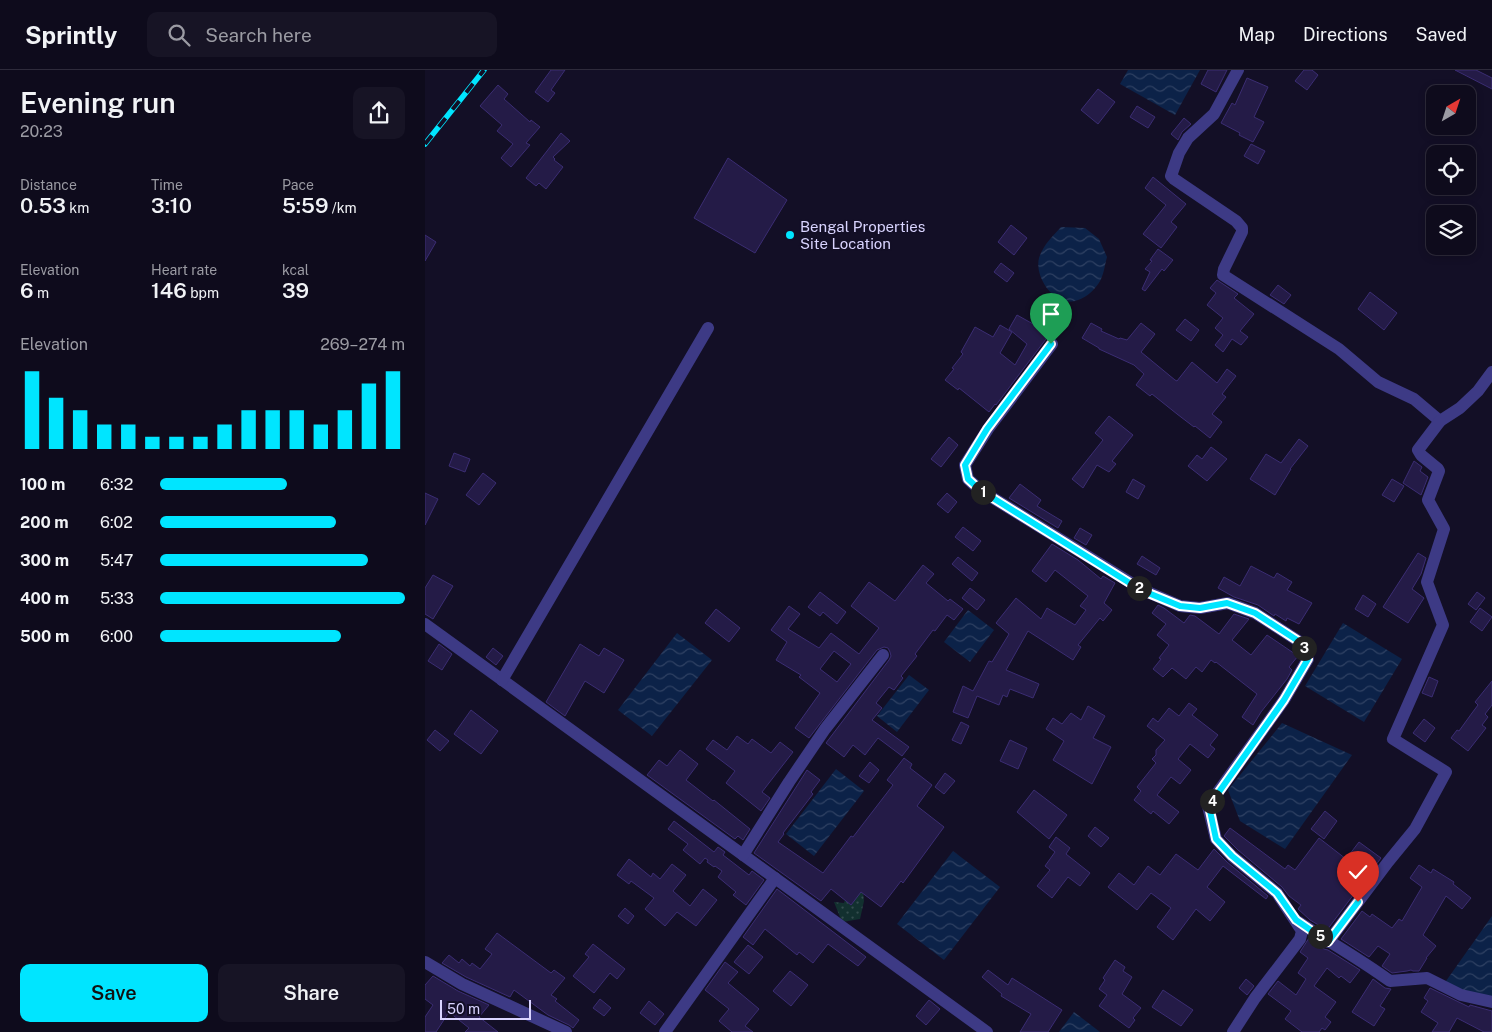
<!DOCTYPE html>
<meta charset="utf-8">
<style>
:root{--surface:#0e0b1c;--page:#171425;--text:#f1f3f6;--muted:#9b9ba3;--line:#2e2b3b;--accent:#00e5ff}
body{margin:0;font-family:"Public Sans",sans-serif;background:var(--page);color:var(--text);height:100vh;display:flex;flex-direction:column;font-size:19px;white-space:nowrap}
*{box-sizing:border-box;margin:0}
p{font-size:16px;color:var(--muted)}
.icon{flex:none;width:28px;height:28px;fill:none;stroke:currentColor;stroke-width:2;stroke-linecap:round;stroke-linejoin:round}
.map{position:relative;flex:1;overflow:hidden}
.panel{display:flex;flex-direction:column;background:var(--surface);width:425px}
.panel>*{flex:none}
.needle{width:32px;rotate:39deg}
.tools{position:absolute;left:1001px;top:15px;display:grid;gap:10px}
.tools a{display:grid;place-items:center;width:50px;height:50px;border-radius:10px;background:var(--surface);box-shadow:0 2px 8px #0003,0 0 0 1px var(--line);font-size:25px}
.scale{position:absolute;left:15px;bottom:12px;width:91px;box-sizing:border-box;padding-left:5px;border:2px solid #d9d4ff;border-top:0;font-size:14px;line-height:18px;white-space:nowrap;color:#d9d4ff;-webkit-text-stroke:4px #130f26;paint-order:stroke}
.pin{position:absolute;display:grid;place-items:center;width:42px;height:42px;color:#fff;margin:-51px -21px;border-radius:50% 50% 50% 0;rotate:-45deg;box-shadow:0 0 5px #0007}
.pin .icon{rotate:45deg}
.km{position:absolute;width:25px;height:25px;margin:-12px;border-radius:50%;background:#222;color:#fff;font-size:14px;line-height:25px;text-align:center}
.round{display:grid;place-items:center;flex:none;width:52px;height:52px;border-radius:10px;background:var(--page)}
.summary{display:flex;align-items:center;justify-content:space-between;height:85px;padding:0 20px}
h1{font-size:28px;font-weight:600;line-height:38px}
.figures{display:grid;grid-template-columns:repeat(3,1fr);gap:8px;height:85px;padding:5px 20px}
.figures div{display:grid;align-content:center}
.figures b{font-size:21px;font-weight:600}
.figures small{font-size:14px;font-weight:400}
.figures p{font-size:14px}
.chart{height:140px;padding:10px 20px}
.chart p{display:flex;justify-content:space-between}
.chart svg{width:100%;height:90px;margin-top:5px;stroke:var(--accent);stroke-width:6}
.button{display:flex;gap:10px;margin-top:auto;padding:10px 20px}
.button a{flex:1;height:58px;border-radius:10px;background:var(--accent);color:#111;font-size:20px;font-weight:600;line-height:58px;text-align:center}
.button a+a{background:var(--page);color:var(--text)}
ul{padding:0 20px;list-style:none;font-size:16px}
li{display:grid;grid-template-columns:80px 60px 1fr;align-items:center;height:38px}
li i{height:12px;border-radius:6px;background:var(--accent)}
header{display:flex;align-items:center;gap:30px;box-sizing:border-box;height:70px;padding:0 25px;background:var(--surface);border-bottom:1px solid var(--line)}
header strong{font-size:24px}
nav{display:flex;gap:28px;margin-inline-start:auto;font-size:18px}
.search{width:350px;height:45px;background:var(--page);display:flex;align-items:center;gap:12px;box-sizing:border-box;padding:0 18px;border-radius:10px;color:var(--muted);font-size:19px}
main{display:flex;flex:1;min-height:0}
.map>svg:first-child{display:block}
</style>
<header>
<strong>Sprintly</strong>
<div class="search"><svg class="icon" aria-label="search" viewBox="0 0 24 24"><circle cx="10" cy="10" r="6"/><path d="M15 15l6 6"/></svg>Search here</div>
<nav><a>Map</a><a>Directions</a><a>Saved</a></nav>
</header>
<main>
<section class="panel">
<div class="summary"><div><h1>Evening run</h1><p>20:23</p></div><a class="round"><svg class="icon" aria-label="share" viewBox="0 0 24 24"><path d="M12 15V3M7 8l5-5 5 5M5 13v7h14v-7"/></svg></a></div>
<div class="figures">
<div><p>Distance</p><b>0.53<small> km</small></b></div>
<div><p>Time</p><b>3:10</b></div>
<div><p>Pace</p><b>5:59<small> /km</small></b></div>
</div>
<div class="figures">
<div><p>Elevation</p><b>6<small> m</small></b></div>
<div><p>Heart rate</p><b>146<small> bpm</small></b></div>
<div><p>kcal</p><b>39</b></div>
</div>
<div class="chart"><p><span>Elevation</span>269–274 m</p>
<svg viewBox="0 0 160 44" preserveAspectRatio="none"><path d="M5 44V6M15 44V19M25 44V25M35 44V32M45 44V32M55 44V38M65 44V38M75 44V38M85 44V32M95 44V25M105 44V25M115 44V25M125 44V32M135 44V25M145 44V12M155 44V6"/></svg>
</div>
<ul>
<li><b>100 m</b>6:32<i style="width:52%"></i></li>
<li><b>200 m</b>6:02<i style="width:72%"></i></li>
<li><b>300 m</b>5:47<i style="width:85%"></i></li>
<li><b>400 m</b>5:33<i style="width:100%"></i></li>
<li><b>500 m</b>6:00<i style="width:74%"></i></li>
</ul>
<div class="button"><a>Save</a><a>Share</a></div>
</section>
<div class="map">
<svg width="1067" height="962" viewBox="0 0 1067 962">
<defs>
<pattern id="park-dots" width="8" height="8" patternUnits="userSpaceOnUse" patternTransform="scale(1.25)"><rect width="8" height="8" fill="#12302f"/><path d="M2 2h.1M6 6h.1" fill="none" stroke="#344d4e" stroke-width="1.8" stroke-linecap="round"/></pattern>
<pattern id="water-waves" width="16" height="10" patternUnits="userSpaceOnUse" patternTransform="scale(1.25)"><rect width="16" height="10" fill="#0c2248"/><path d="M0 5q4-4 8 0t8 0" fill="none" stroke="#2f4163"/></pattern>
</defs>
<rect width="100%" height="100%" fill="#130f26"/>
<path fill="url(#park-dots)" d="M425,814L438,821L439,831L435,849L417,852L409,832L419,833Z"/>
<g fill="url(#water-waves)">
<path d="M703,0H775L750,45L695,14Z"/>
<path d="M636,157L660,158L674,169L682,187C680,194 679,203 676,209C670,222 653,235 639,231C623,226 610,204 614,188C618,175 628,166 636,157Z"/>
<path d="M543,540L569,560L545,592L519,572Z"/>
<path d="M918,553L977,589L939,652L880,616Z"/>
<path d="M252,563L287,590L227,666L193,640Z"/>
<path d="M484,605L504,620L472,662L452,646Z"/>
<path d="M857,653L927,685L860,779L815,751L803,720Z"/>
<path d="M411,699L439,721L389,786L361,764Z"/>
<path d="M528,781L575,817L519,890L472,854Z"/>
<path d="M1067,846V928L1030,919L1021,911Z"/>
<path d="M649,942L675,962H634Z"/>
</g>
<g fill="#241b47" stroke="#3b2d73" fill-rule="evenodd">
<path d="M126,0H140L126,20L130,23L123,32L110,22Z"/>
<path d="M783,0H802L791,22L776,14Z"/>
<path d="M879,0H887L893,5L882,20L870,11Z"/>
<path d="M1030,0H1051L1067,8V19Z"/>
<path d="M822,8L843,17L829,47L839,52L828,72L814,65L815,63L796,53L807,33L810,35Z"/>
<path d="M73,15L83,24L79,29L105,52L106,50L115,57L101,73L105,75L86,97L76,88L88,74L72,61L77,55L55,36Z"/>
<path d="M673,19L690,32L673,54L656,40Z"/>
<path d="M712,36L730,47L723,58L705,47Z"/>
<path d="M759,48L766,54L757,62L753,70L746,64Z"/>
<path d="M136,63L145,71L128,87L130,89L129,90L138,97L121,119L114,113L111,116L101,108Z"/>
<path d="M826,74L840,81L833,94L819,86Z"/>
<path d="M303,88L362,130L330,183L269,148Z"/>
<path d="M728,107L761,134L746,152L752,157L736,178L718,164L741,135L720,118Z"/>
<path d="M586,155L602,168L589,185L573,172Z"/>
<path d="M0,165L11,172L0,191Z"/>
<path d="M733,179L748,190L739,201L737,199L720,221L717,219L725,202L720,199L727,191L725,190Z"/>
<path d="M576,193L589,203L582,212L569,202Z"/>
<path d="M792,210L813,224L809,228L829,244L815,261L823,267L816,275L807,269L798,282L790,275L798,265L790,258L798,248L782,235L791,223L785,218Z"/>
<path d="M853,215L866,225L859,234L845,225Z"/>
<path d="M945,222L972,243L959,260L933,239Z"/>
<path d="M592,245L617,259L622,249L634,255L628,266H624L621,269L571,335L570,334L564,342L534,318L533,320L520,310L529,299L527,298L538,284L536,282L550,257L568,267L575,255L587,262L575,283L590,295L602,274L584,259Z"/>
<path d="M760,249L774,260L766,271L751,260Z"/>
<path d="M666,253L677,259L676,261L694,269L695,268L702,270L716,253L730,264L716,282L750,310L752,311L767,292L792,313L802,299L811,306L797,324L801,327L787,344L797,352L785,368L770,356L769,357L752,344L727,324L725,326L711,315L719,304L709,295L674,279V278L657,268Z"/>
<path d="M684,346L708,365L687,391L691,394L684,402L672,395L658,418L647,409L678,370L670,363Z"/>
<path d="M524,367L533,375L516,397L506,389Z"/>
<path d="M874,369L883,376L865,399H866L850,425L825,409L841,384L856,393Z"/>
<path d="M786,377L802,389L782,411L763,396L772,385L777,389Z"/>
<path d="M29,383L45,389L40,402L24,396Z"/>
<path d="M989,391L997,397L995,401L1003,407L996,425L978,413Z"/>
<path d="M58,403L71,413L54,435L41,425Z"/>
<path d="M708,409L720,416L713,429L701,422Z"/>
<path d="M967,409L979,416L969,432L957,425Z"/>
<path d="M595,414L616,430L612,436L637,451L633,458L584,428Z"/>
<path d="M0,423L13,429L0,455Z"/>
<path d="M522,423L532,432L523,443L512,434Z"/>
<path d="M538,457L556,471L548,481L530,467Z"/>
<path d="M655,458L667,465L661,475L649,468Z"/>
<path d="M627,474L653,490L676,509L678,506L690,513L679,533L687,540L678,551L675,548L653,575L656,577L648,590L603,561L581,600L614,614L608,628L585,619L582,627L578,625L574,635L552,626L543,648L528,642L538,616L548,621L564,591L567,592L584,564L571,553L591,528L616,549L622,538L650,555L661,540L655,536L663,526L630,500L621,512L607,501Z"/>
<path d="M993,483L1001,488L996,504L987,519L999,528L983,553L958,537Z"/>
<path d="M717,486L735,498L731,505L712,494Z"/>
<path d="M533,487L553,503L547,511L527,494Z"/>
<path d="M498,495L509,504L501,513L523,531L525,529L538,539L529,550L522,545L510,561L508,560L490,584L492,586L476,606L478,608L469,620L464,617L451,633L457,638L447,650L484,677L477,686L453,668L440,685L428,675L419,687L401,673L464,590L466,586L465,582L463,578L459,577L452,580L384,668L370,658L395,623L374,607L376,605L351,590L362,572L346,560L364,536L375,544L363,559L394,578L406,563L434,584L454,558L426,536L444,512L470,531ZM409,581L426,594L412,612L395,599Z"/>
<path d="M826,496L849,508L852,503L867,512L862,520L887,533L874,554L862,548L861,551L850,544L849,546L833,535L809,527L793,518L799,507L815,516Z"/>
<path d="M8,505L28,516L8,549L0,544V518Z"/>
<path d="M545,518L560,530L552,540L537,528Z"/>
<path d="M395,522L421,542L412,554L398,542L395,546L383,537Z"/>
<path d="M1052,522L1060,528L1051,540L1043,534Z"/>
<path d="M938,525L951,534L943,547L930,539Z"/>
<path d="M733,535L739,538L759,553L765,545L770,546L794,564L809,544L824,549L807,570L826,585L842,565L873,586L864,597L867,600L862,609L836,642L828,655L817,647L832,624L791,592L790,593L786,590L777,602L771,597L761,609L747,598L738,607L728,599L736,589L734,588L744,575L732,565L741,554L727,543Z"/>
<path d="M1055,538L1067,547L1057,561L1045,552Z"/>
<path d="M291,539L315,558L304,572L280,553Z"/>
<path d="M14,574L27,584L17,600L3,591Z"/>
<path d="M155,574L174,586L179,578L199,590L179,623L160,611L140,646L121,632Z"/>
<path d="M68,578L78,586L71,595L61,587Z"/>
<path d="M1004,607L1013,611L1007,627L997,623Z"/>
<path d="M1067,611V635L1060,644L1063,647L1057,655L1061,658L1043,681L1026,668L1032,660L1034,661L1047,643L1053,635L1050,632Z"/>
<path d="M764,633L772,639L767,645L793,665L785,675L790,679L783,688L765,674L753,689L766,700L755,714L746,707L732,725L754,742L744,754L728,741L726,744L709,730L716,721L712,717L731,693L727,689L731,685V680L740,670L722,656L728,648L733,652L744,638L754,646Z"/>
<path d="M663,636L680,646L668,668L686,677L667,714L628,690L639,671L621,659L628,648L637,654L646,643L656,650Z"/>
<path d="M46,640L73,661L56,684L29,664Z"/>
<path d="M999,649L1010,658L1000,672L988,663Z"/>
<path d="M536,652L544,656L536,674L527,670Z"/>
<path d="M10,660L24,671L15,681L2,670Z"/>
<path d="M312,666L323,674L327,669L346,683L355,672L368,682L337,722L345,728L336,741L301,713L310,701L281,679L288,670L302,680Z"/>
<path d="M585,670L602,678L593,699L575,691Z"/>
<path d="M255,680L273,694L261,710L288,731L289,730L325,759L318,770L313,766L310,769L222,705L234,690L242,696Z"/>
<path d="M479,688L487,694L485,698L507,715L492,736L519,757L478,813L476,811L456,837L436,822L426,835L406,819L396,831L329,783L382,700L395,710L386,722L388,724L358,763L359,764L353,772L398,803L426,766L428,767L468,715L462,710Z"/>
<path d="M445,692L454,700L444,713L434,706Z"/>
<path d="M520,703L530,711L519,724L510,717Z"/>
<path d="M609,720L642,745L624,769L592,742Z"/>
<path d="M900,741L912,751L899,769L886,759Z"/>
<path d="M249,751L289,782L293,777L300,782L298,785L324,805L327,801L339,810L321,835L308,825L311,822L293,807L297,801L290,796L289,797L282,792L283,790L280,788L275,794L258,780L263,774L243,759Z"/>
<path d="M670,757L684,768L676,777L663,766Z"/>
<path d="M805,758L860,799L863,795L870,800L894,768L921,789L934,772L956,788L902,860L885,850L873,839L876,835L864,826L857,817L813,780L799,766Z"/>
<path d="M631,767L645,778L641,784L665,803L655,816L643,807L627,828L612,816L625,800L620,796L630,782L624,777Z"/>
<path d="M789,779L802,792L843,826L841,829L798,796L782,817L800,832L785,851L771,839L748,870L732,857L746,838L726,823L712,840L683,817L694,803L709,815L723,796L735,805L751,784L773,800Z"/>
<path d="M204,789L226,807L228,803L235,809L247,794L261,805L248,821L265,836L278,819L292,830L271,856L252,842L240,856L220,839L229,828L206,811L204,814L192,805Z"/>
<path d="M994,795L1006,803L1008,799L1029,812L1028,814L1046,828L1037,839L1021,826L998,865L1011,876L1001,888H1002L994,901H988L986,900L982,901L967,903L957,896L965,884L953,876L944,887L916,869L937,841L945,847L947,844L967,858L974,849L977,851L997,817L985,808Z"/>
<path d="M352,819L441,887L433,896L403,874L388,893L374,882L372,885L340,859L328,875L318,867Z"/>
<path d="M200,838L209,846L203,854L193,846Z"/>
<path d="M72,863L126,903L129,900L140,908L126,925L132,929L130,931L154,950L148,958L144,955L123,945L89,920L85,927L41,907L17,893L24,885L34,893L37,889L45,896L47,893L55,899L67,884L60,879Z"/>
<path d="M884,868L899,879L903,880L935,900L925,913L916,906L914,908L902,898L889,916L911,932L900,947L906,952L900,960L897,958L894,962H877L860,949L866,941L843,924L853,911L871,925L881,909L873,903L883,888L875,882Z"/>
<path d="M168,874L200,899L192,909L185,903L169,923L148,906L164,887L160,884Z"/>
<path d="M323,875L338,887L324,904L309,892Z"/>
<path d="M690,890L700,897L698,901L707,907L697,924L716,938L708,948L710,950L704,958L674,936L682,925L674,919L680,910L678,908Z"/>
<path d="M300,892L313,902L303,913L334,939L320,956L328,962H307L294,951L304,939L280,920Z"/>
<path d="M563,900L583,915L587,908L637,940L623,962H595L606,944L576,926L577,924L557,907Z"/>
<path d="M365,901L383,915L366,936L348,921Z"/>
<path d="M8,906L33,921L64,935L54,947L73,962H40L44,958L24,942L11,962H0V947L8,935L0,929V915Z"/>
<path d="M821,909L829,916L822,925L814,918Z"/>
<path d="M948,909L960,918L966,919L955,936L960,939L949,956L927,942Z"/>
<path d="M1005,918L1044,937L1045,935L1067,941V962H1059L1032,948L1024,962H1007L1013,953L996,942L1003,931L999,928Z"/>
<path d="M738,920L768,940L756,956L727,937Z"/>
<path d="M175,929L186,938L179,946L168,938Z"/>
<path d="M504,930L515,939L501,955L491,946Z"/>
<path d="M224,931L239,944L230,955L215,943Z"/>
</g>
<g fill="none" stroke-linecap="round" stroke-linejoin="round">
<g stroke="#3d3a85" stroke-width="12">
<path d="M813,0L789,44L763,68L754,83L746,106L749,109L811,151L817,158V162L799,199L798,205L914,279L953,312L989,329L1015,351"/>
<path d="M627,274L563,359L540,395L543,409L555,420L716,519L755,536L775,538L803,533L830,543L878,574L883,589L859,630L783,736L791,769L807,786L852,823L877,861L875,869L830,928L808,962"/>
<path d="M0,554L562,962"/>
<path d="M77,610L283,258"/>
<path d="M318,785L364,712L400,659L458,585"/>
<path d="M872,851C903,871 935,889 965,911L1002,908L1036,925L1067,932"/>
<path d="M903,872L963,792L990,759L1021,702L968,669L1018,555L1002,512L1019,459L1003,430L1014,401L1013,399L996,385L993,380L1015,351L1035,338L1053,321L1067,302"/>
<path d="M0,892L37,914L141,962"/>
<path d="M240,962L350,808"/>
</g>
<g stroke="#00e5ff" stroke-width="5.5">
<path id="rail" d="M0,74L59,0"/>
</g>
<use href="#rail" stroke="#130f26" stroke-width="4" stroke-dasharray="11" stroke-linecap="butt"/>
</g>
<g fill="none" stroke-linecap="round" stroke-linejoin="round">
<g stroke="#fff" stroke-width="10">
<path id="route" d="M626,274L562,359L540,395L543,409L555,420L716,520L755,536L775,538L802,533L830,543L878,574L883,589L859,630L784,736L791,769L807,786L852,823L871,850L903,872L933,832"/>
</g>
<use href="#route" stroke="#00e5ff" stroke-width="6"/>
</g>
<circle fill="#00e5ff" stroke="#130f26" stroke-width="2" cx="365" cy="165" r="5"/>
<g text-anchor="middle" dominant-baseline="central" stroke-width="4" stroke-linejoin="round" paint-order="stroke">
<g font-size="15" fill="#d9d4ff" stroke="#130f26" text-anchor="start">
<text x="375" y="156">Bengal Properties<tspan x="375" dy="17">Site Location</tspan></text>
</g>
</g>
</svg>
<div class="tools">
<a><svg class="needle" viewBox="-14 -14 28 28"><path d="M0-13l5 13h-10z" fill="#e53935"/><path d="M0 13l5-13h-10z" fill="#9b9ba3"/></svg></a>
<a><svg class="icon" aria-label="locate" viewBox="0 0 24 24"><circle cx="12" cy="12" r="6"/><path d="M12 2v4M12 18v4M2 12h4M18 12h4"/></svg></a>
<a><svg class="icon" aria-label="layers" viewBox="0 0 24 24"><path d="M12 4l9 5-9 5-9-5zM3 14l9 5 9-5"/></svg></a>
</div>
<div class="scale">50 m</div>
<div class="pin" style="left:626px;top:274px;background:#1e9e55"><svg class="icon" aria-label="arrive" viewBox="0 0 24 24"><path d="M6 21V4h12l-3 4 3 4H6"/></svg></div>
<div class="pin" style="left:933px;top:832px;background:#d93025"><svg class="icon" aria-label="check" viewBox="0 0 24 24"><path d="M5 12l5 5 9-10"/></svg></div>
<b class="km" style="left:558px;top:422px">1</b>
<b class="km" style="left:714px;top:518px">2</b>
<b class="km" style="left:879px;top:578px">3</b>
<b class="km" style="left:787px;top:731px">4</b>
<b class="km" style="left:895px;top:866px">5</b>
</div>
</main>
